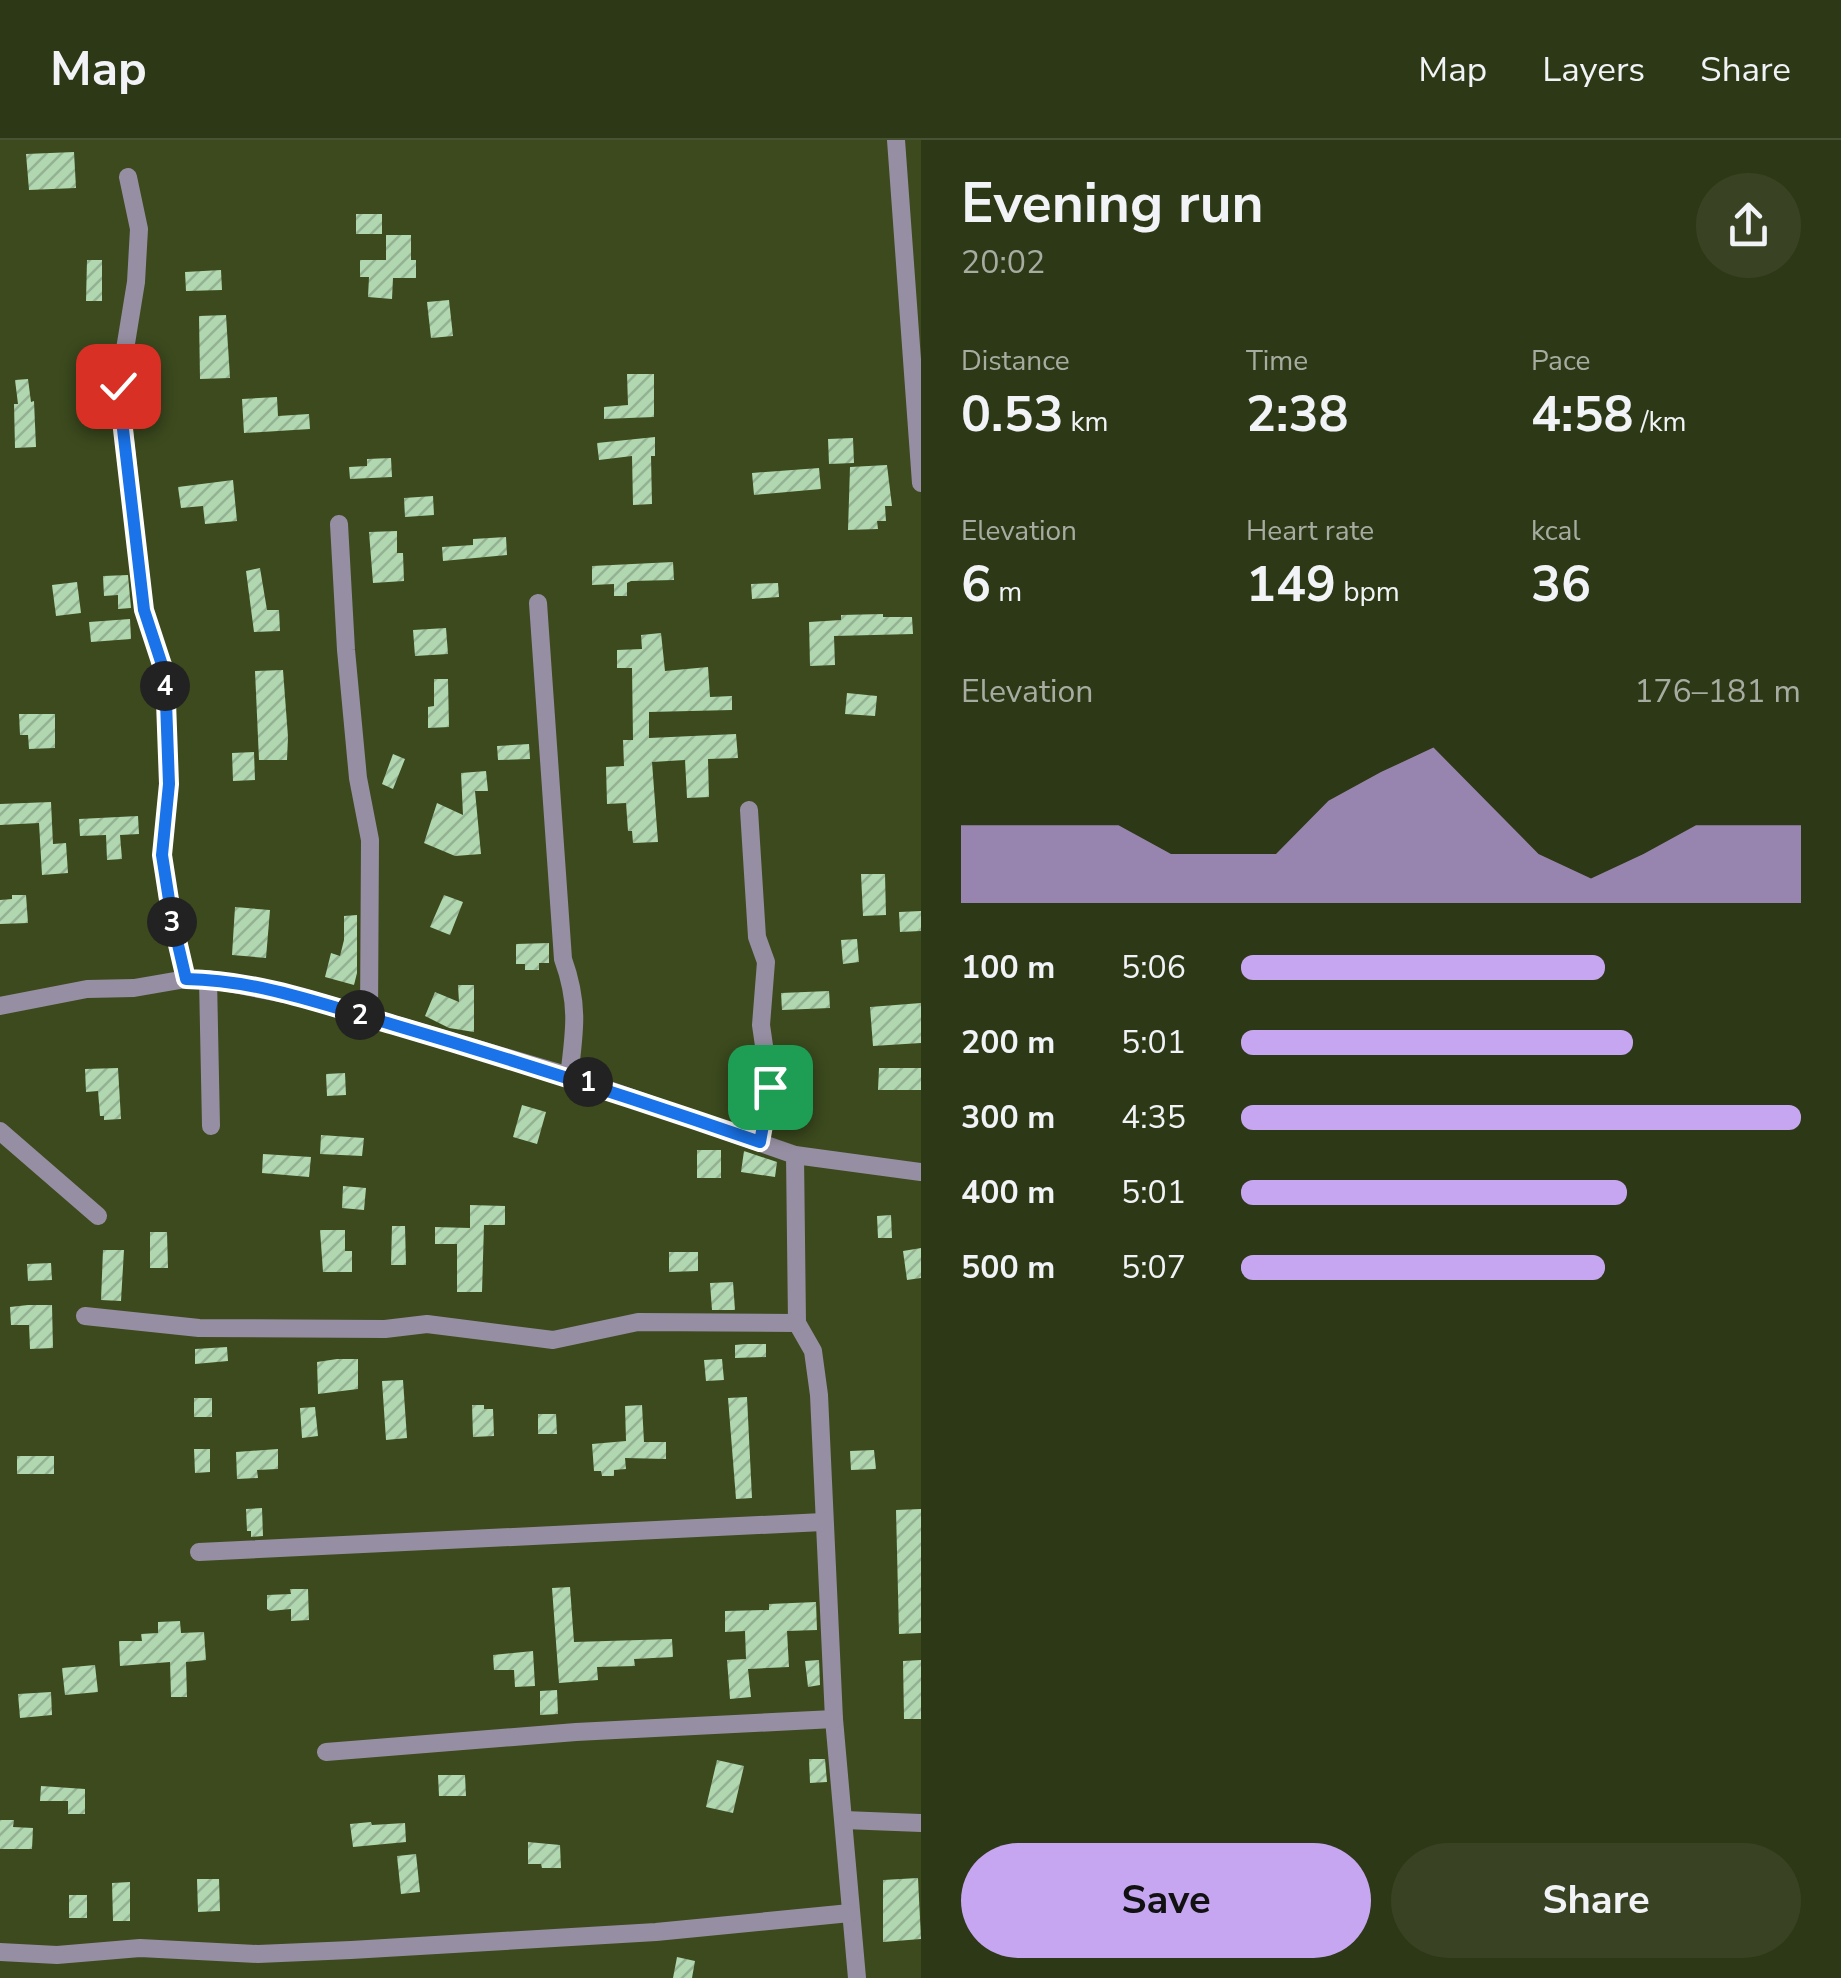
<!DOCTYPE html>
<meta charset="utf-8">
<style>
:root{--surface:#2d3816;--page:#394323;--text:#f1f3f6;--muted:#a7aca1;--line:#485235;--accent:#c6a6f0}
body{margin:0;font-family:"Nunito Sans",sans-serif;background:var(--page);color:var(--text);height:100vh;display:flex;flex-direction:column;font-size:38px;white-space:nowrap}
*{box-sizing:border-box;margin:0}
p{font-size:32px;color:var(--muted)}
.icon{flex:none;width:55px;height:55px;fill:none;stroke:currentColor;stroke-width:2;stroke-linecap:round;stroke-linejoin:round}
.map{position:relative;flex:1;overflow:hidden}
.drawer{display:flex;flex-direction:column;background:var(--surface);width:920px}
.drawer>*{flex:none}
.pin{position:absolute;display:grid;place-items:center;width:85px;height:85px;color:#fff;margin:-42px;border-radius:20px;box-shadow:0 5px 15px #0006}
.km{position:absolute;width:50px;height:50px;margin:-25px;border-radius:50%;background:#222;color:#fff;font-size:28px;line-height:50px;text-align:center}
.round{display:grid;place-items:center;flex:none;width:105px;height:105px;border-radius:52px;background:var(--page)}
.headline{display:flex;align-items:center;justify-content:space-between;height:170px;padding:0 40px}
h1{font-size:55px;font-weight:700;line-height:75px}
.stats{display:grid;grid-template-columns:repeat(3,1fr);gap:15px;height:170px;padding:10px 40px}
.stats div{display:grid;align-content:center}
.stats b{font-size:50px;font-weight:700}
.stats small{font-size:28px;font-weight:400}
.stats p{font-size:28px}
.chart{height:280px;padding:20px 40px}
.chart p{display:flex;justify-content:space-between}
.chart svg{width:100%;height:180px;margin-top:10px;fill:var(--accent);opacity:.7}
.button{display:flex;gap:20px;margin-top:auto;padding:20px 40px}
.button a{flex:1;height:115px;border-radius:60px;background:var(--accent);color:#111;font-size:40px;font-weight:700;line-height:115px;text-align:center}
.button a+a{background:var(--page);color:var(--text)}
ul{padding:0 40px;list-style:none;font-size:32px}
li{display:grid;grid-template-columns:160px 120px 1fr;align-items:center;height:75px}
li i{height:25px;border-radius:12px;background:var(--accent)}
header{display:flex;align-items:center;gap:60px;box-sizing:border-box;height:140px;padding:0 50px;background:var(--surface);border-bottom:2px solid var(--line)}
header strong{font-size:48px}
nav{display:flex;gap:55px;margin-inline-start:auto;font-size:35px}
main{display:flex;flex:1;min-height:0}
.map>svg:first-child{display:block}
</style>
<header>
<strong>Map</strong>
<nav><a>Map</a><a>Layers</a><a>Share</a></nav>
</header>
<main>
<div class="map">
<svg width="921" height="1838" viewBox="0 0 921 1838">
<defs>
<pattern id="building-hatch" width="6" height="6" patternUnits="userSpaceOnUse" patternTransform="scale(2.5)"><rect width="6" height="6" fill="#b0d7af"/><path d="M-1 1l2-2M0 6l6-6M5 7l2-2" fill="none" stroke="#94b292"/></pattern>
</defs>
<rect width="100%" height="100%" fill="#3c4a1e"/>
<g fill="url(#building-hatch)">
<path d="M74,12L76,48L29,50L26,14Z"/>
<rect x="356" y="74" width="26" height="20"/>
<path d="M386,95H411V120H416V138H393L392,159L368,157L369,137H360V120H386Z"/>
<path d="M87,120H102V161H86Z"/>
<path d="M221,130L222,150L186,151L185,132Z"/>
<path d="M449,160L453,196L431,198L427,162Z"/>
<path d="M226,175L230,238L200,239L199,176Z"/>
<path d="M627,234H654V277L604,279V267L628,265Z"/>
<path d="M28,239L31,262L34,261L36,307L15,308L14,264H18L15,240Z"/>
<path d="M277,257L278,276L309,274L310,289L244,293L242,259Z"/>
<path d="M655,297V316H651L652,364L633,365L632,316L599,320L597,303Z"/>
<path d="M853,298L854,323L829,324L828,299Z"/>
<path d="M391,318L392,337L350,339L349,327L367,326V319Z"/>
<path d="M887,325L892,366H885L886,381H877L878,389L848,390L850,327Z"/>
<path d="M819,328L821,349L754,355L752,333Z"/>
<path d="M233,340L237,381L205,384L203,366L181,368L178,347Z"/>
<path d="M433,356L434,375L405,377L404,358Z"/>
<path d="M397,391V413H403L404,441L373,443L369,392Z"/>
<path d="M506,397L507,415L443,421L442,407L473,405V399Z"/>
<path d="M673,422L674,440L631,441L627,443V456H614V444L592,445V426Z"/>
<path d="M260,428L267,470H279L280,491L254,492L246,431Z"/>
<path d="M128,435L131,468L118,469V455L104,456L103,436Z"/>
<path d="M77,442L81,473L56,476L52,445Z"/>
<path d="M778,443L779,457L752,459L751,444Z"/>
<path d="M883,474V477H912L913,494L834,496L835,525L810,526L809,482L841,480V475Z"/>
<path d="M130,479L131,499L91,502L89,482Z"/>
<path d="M446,488L448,514L415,516L413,490Z"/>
<path d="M661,493L665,531L708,527L710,557L732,556V570L649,572V598L736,594L738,618L708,619L709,657L687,658L685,620L652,622L658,702L633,703L632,691H628L626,663L607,664L606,627L624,626L623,600H633L632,528H617V510L642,509L641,495Z"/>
<path d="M283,530L288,597L287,620H259L255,531Z"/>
<path d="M434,539H448L449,587L428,588V567L434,566Z"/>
<path d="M847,553L877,556L875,576L845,574Z"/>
<path d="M19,574H55V608L29,609L28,595H20Z"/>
<path d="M529,604L530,619L498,620L497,606Z"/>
<path d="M254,612L255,640L233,641L232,613Z"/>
<path d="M393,614L405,619L393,649L382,644Z"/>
<path d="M486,631L488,651H475L481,714L455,716L424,703L437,663L463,675L461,633Z"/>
<path d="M51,662L53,704L66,703L68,733L42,735L39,683L0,685V664Z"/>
<path d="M138,676L139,694L120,695L122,719L107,720L106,695L80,696L79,679Z"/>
<path d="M861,734H885L886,775L863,776Z"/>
<path d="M12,755H26L28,783L0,784V760L12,759Z"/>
<path d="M444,755L463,762L450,795L430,787Z"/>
<path d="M235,767L270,770L266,818L232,815Z"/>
<path d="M921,771V791L900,792L899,772Z"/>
<path d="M357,775V833L354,845L325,837L331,813L340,816L344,800V776Z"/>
<path d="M857,799L859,822L843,824L841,800Z"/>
<path d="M549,803V823H539V830H525V824H516V804Z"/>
<path d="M458,845H474V892L449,888L425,876L435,852L459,862Z"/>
<path d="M829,851L830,868L782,870L781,853Z"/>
<path d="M921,863V903L873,906L870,867Z"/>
<path d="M118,928L121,979L104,980V976H100L98,951L86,952L85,929Z"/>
<path d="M879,928H921V950H878Z"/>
<path d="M345,933L346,955L327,956L326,934Z"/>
<path d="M522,965L546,972L537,1004L513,997Z"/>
<path d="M321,995L364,998L362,1016L320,1014Z"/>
<rect x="697" y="1010" width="24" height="28"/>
<path d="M744,1011L777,1022L775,1037L741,1032Z"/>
<path d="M263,1014L311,1017L309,1037L262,1033Z"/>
<path d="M343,1046L366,1048L364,1070L342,1068Z"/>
<path d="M470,1065L505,1066V1085H484L482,1152H457V1104H435V1087L470,1088Z"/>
<path d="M891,1075L892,1098H878L877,1076Z"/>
<path d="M392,1086H405L406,1125H391Z"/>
<path d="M320,1090H345V1111H352V1132H323Z"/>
<path d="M150,1092H167L168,1128H150Z"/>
<path d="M921,1108V1138L907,1140L903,1111Z"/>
<path d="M103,1110H124L121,1161L101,1160Z"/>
<path d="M669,1112H698V1131L669,1132Z"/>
<path d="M51,1123L52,1140L28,1141L27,1124Z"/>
<path d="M733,1142L735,1170H712L710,1143Z"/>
<path d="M28,1165H52L53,1208L30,1209L29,1185H11L10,1167Z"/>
<path d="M745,1204H766V1217L735,1218V1205Z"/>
<path d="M227,1207L228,1221L195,1224V1209Z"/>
<path d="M337,1219H358V1249L318,1254L317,1222Z"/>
<path d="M722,1219L724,1240L706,1241L704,1220Z"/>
<path d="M403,1240L407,1298L386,1300L382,1241Z"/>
<path d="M747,1257L752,1358L736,1359L728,1258Z"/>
<rect x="194" y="1258" width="18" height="19"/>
<path d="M472,1265H484V1269H493L494,1296L473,1297Z"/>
<path d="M642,1265L644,1302H666V1319L625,1318L626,1329L614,1330V1336H602L601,1331H594L592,1304L626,1301L625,1266Z"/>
<path d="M315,1267L318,1296L302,1298L300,1268Z"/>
<path d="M538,1274H556L557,1294H538Z"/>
<path d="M194,1309H210V1332L195,1333Z"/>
<path d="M278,1309V1329L257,1330L258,1338L237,1339L236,1312Z"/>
<path d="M874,1310L876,1329L851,1330L850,1311Z"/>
<rect x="17" y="1316" width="37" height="18"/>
<path d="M262,1368L263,1396L251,1397V1391H247L246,1369Z"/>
<path d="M921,1369V1493L899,1494L896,1370Z"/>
<path d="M570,1447L574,1502L672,1499L673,1517L634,1519L635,1526L597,1527L598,1540L559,1543L552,1448Z"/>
<path d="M290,1449H308L309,1480L291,1481V1469L270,1471L267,1469V1455L291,1454Z"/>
<path d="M816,1462L817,1490L787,1491L789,1527L748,1529L751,1557L730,1559L727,1520L746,1519L745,1491L725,1492V1471L769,1470V1464Z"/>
<path d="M180,1481L181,1493L204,1492L206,1520L186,1522L187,1557H171L170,1522L120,1526L119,1501H142L141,1494L158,1493V1482Z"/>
<path d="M533,1511L535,1546L515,1547L514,1530H494L493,1515Z"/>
<path d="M819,1520L820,1545L808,1547L805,1521Z"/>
<path d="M921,1520V1579H904L903,1521Z"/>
<path d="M95,1525L98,1552L65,1555L62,1528Z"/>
<path d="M557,1550L558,1574L540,1575V1551Z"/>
<path d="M51,1552L52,1575L20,1578L18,1554Z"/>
<path d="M809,1619H825L827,1642L810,1643Z"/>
<path d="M717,1620L744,1626L733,1673L706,1667Z"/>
<path d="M438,1635H465L466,1656H439Z"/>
<path d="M41,1646L85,1649V1674H68V1661H40Z"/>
<path d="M0,1680H14L13,1687L33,1688L32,1709H0Z"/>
<path d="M371,1682L372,1685L405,1683L406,1702L353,1707L350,1684Z"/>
<path d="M528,1702L560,1705L561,1728H542L541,1724H528Z"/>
<path d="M416,1714L420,1752L401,1754L397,1716Z"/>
<path d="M918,1738L921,1799L883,1802V1740Z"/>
<path d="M197,1739H219L220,1771L198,1772Z"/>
<path d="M130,1742V1781H113L112,1743Z"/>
<rect x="69" y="1755" width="18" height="23"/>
<path d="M677,1817L695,1821L692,1838H673Z"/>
</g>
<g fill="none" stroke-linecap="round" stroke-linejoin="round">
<g stroke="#968ea2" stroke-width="18">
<path d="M896,0L921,343"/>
<path d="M128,37L139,89L136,142L119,246L144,470L165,534L169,645L162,715L171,779L186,839"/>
<path d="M339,384L346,510L358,638L370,700L369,877"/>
<path d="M538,463L563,819C579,863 575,890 569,936"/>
<path d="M749,670L757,797L766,822L761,885L770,947L759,1002"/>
<path d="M208,839L211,986"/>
<path d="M0,866L87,849L134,848L186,839H208L305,858L569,936L795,1015L921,1032"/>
<path d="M0,991L98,1076"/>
<path d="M795,1015L797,1183L813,1211L819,1255L834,1579L857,1838"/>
<path d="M85,1176L199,1188L385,1189L427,1184L553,1200L638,1182L797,1183"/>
<path d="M199,1412L823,1382"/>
<path d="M326,1612L576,1592L834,1579"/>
<path d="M844,1680L921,1683"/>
<path d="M0,1812L57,1815L140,1808L258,1814L351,1810L656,1792L850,1773"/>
</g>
</g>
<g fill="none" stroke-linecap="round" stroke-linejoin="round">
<g stroke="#fff" stroke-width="20">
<path id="route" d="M118,246L144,470L165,534L169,644L162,715L172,779L186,839C257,840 326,865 394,885C517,921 638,960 760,1002L770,947"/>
</g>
<use href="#route" stroke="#1a73e8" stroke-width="12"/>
</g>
</svg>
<div class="pin" style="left:770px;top:947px;background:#1e9e55"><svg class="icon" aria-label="arrive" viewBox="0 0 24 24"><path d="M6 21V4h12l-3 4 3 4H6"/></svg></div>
<div class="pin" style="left:118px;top:246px;background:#d93025"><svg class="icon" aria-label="check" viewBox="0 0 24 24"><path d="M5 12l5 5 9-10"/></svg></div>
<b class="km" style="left:588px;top:942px">1</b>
<b class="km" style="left:360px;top:875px">2</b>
<b class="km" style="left:172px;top:782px">3</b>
<b class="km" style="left:165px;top:546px">4</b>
</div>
<section class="drawer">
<div class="headline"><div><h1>Evening run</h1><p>20:02</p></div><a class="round"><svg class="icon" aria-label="share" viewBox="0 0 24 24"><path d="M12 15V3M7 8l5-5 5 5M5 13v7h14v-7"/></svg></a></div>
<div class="stats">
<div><p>Distance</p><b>0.53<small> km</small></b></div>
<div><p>Time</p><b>2:38</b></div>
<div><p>Pace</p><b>4:58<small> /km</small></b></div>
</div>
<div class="stats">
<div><p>Elevation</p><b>6<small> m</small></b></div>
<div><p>Heart rate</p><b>149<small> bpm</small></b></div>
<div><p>kcal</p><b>36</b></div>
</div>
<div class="chart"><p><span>Elevation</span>176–181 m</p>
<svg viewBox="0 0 160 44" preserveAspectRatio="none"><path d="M0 44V25L10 25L20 25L30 25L40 32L50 32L60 32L70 19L80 12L90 6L100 19L110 32L120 38L130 32L140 25L150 25L160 25V44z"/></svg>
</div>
<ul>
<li><b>100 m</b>5:06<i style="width:65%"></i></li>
<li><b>200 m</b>5:01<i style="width:70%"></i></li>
<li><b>300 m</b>4:35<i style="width:100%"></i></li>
<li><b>400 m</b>5:01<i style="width:69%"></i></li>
<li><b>500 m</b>5:07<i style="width:65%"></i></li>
</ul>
<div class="button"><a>Save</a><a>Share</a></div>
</section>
</main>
